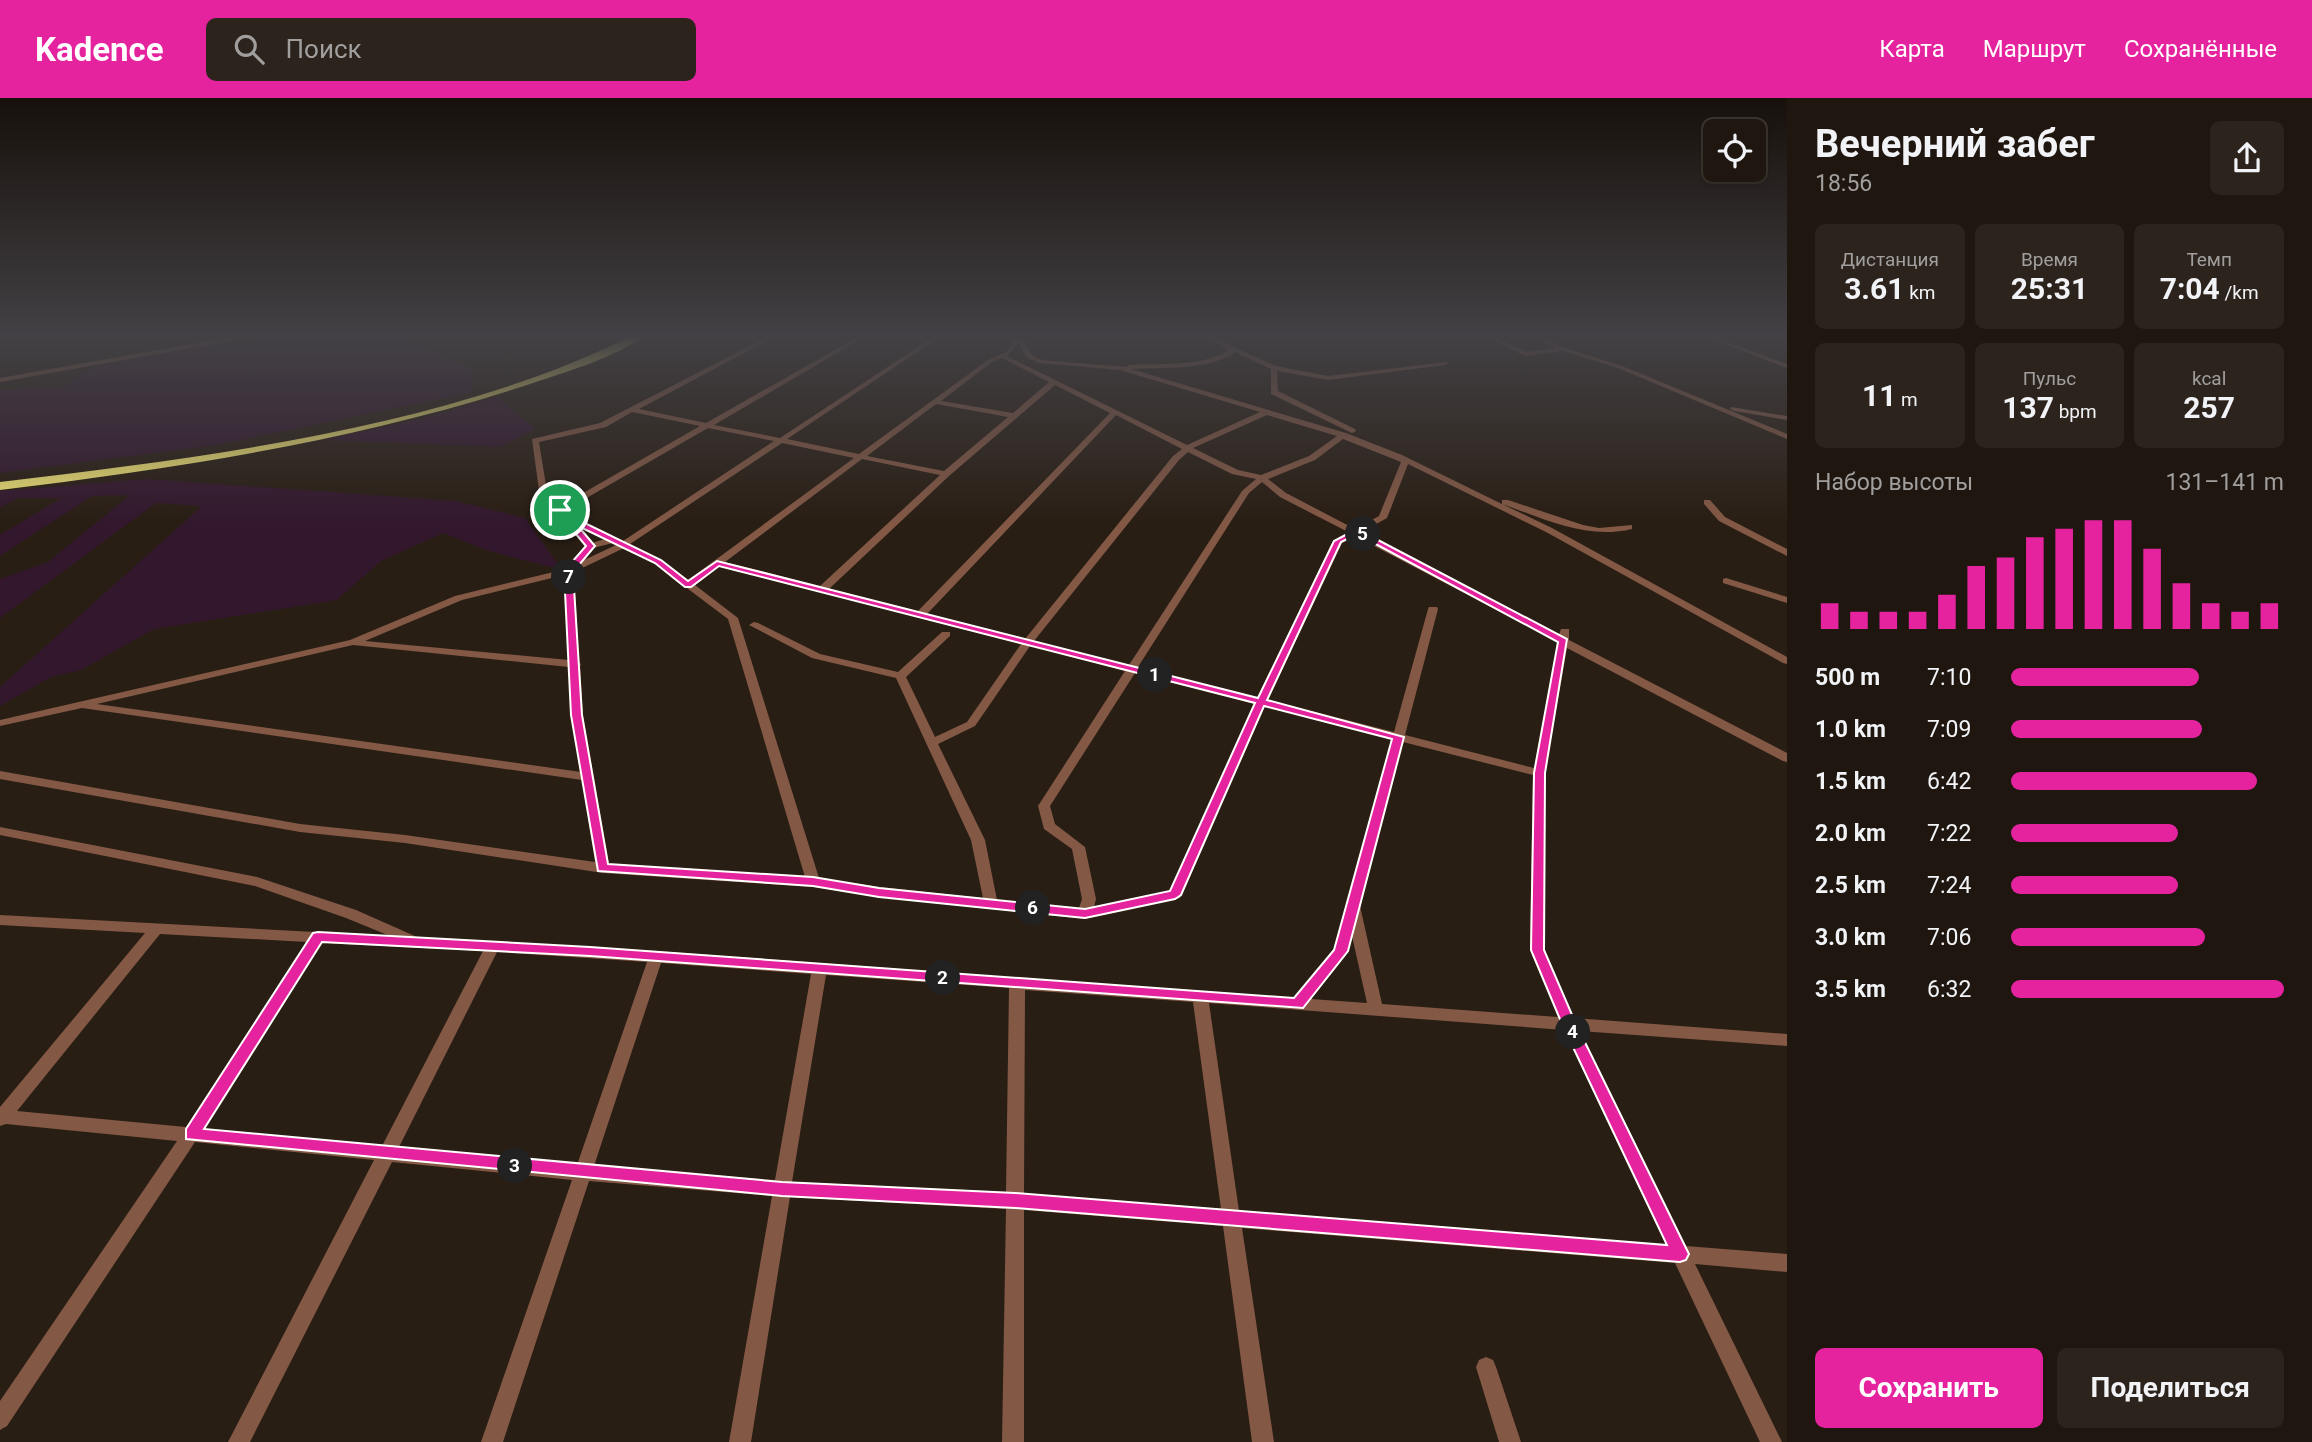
<!DOCTYPE html>
<html lang="ru">
<meta charset="utf-8">
<style>
:root{--surface:#1f160f;--page:#2c231d;--text:#f1f3f6;--muted:#a19f9e;--line:#3c352f;--accent:#e5239e}
body{margin:0;font-family:Roboto,sans-serif;background:var(--page);color:var(--text);height:100vh;display:flex;flex-direction:column;font-size:26px;white-space:nowrap}
*{box-sizing:border-box;margin:0}
p{font-size:23px;color:var(--muted)}
.icon{flex:none;width:38px;height:38px;fill:none;stroke:currentColor;stroke-width:2;stroke-linecap:round;stroke-linejoin:round}
.map{position:relative;flex:1;overflow:hidden}
.sheet{display:flex;flex-direction:column;background:var(--surface);width:525px}
.sheet>*{flex:none}
.controls{position:absolute;left:1703px;top:21px;display:grid;gap:14px}
.controls a{display:grid;place-items:center;width:63px;height:63px;border-radius:10px;background:var(--surface);box-shadow:0 2px 5px #0004,0 0 0 2px var(--line);font-size:35px}
.pin{position:absolute;display:grid;place-items:center;width:60px;height:60px;color:#fff;margin:-30px;border:4px solid #fff;border-radius:50%;box-shadow:0 2px 7px #0007}
.km{position:absolute;width:35px;height:35px;margin:-18px;border-radius:50%;background:#222;color:#fff;font-size:19px;line-height:35px;text-align:center}
.round{display:grid;place-items:center;flex:none;width:74px;height:74px;border-radius:10px;background:var(--page)}
.overview{display:flex;align-items:center;justify-content:space-between;height:119px;padding:0 28px}
h1{font-size:38px;font-weight:700;line-height:52px}
.figures{display:grid;grid-template-columns:repeat(3,1fr);gap:10px;height:119px;padding:7px 28px}
.figures div{display:grid;align-content:center;border-radius:10px;background:var(--page);text-align:center}
.figures b{font-size:30px;font-weight:700}
.figures small{font-size:19px;font-weight:400}
.figures p{font-size:19px}
.chart{height:196px;padding:14px 28px}
.chart p{display:flex;justify-content:space-between}
.chart svg{width:100%;height:126px;margin-top:7px;stroke:var(--accent);stroke-width:6}
.action{display:flex;gap:14px;margin-top:auto;padding:14px 28px}
.action a{flex:1;height:80px;border-radius:10px;background:var(--accent);color:#fff;font-size:28px;font-weight:700;line-height:80px;text-align:center}
.action a+a{background:var(--page);color:var(--text)}
ul{padding:0 28px;list-style:none;font-size:23px}
li{display:grid;grid-template-columns:112px 84px 1fr;align-items:center;height:52px}
li i{height:18px;border-radius:9px;background:var(--accent)}
header{display:flex;align-items:center;gap:42px;box-sizing:border-box;height:98px;padding:0 35px;background:var(--accent);color:#fff}
header strong{font-size:33px}
nav{display:flex;gap:38px;margin-inline-start:auto;font-size:24px}
.search{width:490px;height:63px;background:var(--page);display:flex;align-items:center;gap:18px;box-sizing:border-box;padding:0 24px;border-radius:10px;color:var(--muted);font-size:26px}
main{display:flex;flex:1;min-height:0}
.map>svg:first-child{display:block}
</style>
<header>
<strong>Kadence</strong>
<div class="search"><svg class="icon" aria-label="search" viewBox="0 0 24 24"><circle cx="10" cy="10" r="6"/><path d="M15 15l6 6"/></svg>Поиск</div>
<nav><a>Карта</a><a>Маршрут</a><a>Сохранённые</a></nav>
</header>
<main>
<div class="map">
<svg width="1787" height="1344" viewBox="0 0 1787 1344">
<rect width="100%" height="100%" fill="#291e14"/>
<g fill="#33182d">
<path d="M276,238L400,239L471,270L473,294L217,347L0,375V292L63,289L101,265L222,244Z"/>
<path d="M497,299L535,331L500,349L323,342L421,321Z"/>
<path d="M147,381L456,403L525,420L562,472L489,453L443,435L381,463L337,502L154,531L81,572L51,579L0,608V589L202,408L156,405L0,520V481L48,464L130,397L92,398L0,458V437L61,400H17L0,410V393Z"/>
</g>
<g fill="none" stroke-linecap="round" stroke-linejoin="round">
<g fill="#835845" fill-rule="evenodd">
<path d="M262,237H280L225,244L0,284V280L225,240Z"/>
<path d="M424,237H590L587,239L536,242L427,239Z"/>
<path d="M771,237H778L639,311L706,325L861,237H868L714,327L780,340L936,237H943L787,341L859,356L988,262L1006,254L1019,237H1026C1023,250 1031,257 1042,262L1126,269L1129,267C1160,265 1200,269 1228,253L1226,250L1201,237H1208L1276,268L1328,278L1447,264L1448,265L1445,267L1328,282L1277,273L1278,293L1355,331L1356,333L1352,335L1271,296V271L1235,254C1210,273 1161,269 1131,271L1346,335L1402,357L1502,406V402H1508L1583,427L1599,430L1632,427V431C1586,442 1545,421 1502,406L1552,430L1787,559V566L1783,565L1546,434L1408,366L1387,420L1362,434L1559,537L1561,531H1569V542L1787,655V664L1783,663L1567,550L1545,675L1544,852L1574,920L1787,936V948L1580,933L1686,1148L1787,1156V1174L1695,1166L1782,1344H1760L1675,1165L1242,1130L1274,1344H1252L1223,1128L1024,1112V1344H1002L1006,1111L790,1099L751,1344H729L772,1098L589,1083L503,1344H481L572,1082L392,1064L250,1344H228L374,1062L195,1044L7,1328L0,1332V1303L177,1043L6,1026L0,1028V1009L145,835L0,827V817L390,838L346,820L255,788L0,737V729L257,779L356,812L417,839L656,853L1294,900L1334,851L1392,641L1265,608L1180,800L1085,821L879,799L813,789L603,775L405,745L300,734L0,681V673L300,726L405,737L595,764L582,682L82,610L0,628V622L350,542L455,498L566,471L585,448L567,425V421L541,407L532,341L600,325ZM1019,245L1026,259L1039,265L1120,272L1260,314L1187,347L1007,258ZM1002,260L1049,284L1013,315L941,303L992,264ZM1055,287L1110,315L918,513L829,491L949,378ZM936,306L1008,319L944,373L867,358ZM632,314L700,328L557,410L549,406L539,344L606,329ZM1116,317L1182,351L1173,358L1025,541L927,516ZM1267,317L1337,338L1309,358L1261,377L1238,372L1193,350ZM708,330L774,343L623,443L564,413ZM1343,341L1401,364L1379,418L1355,431L1286,395L1268,381L1315,362ZM782,345L854,360L688,482L661,462L630,446ZM1188,354L1232,376L1256,381L1242,393L1129,567L1034,543L1179,362ZM862,361L940,377L820,488L725,464ZM1262,384L1280,399L1348,434L1333,443L1257,600L1138,569L1249,395ZM578,427L605,441L592,445ZM1355,438L1558,544L1534,670L1405,637L1438,511L1437,509H1429L1428,511L1394,634L1268,602L1342,445ZM613,445L616,447L582,463L593,450ZM624,450L655,466L728,521L805,779L609,766L583,617L580,568L581,566L579,564L574,474ZM719,468L1021,546L967,624L935,639L906,579L950,538V534H942L898,574L820,556L758,525L754,524L749,527L812,560L896,580L971,742L983,800L879,789L819,780L738,520L695,487ZM564,477L569,562L365,543L462,502ZM353,547L569,569L571,617L581,674L97,606ZM1030,548L1125,573L1038,708L1044,731L1072,751L1082,801L1079,810L997,802L985,742L938,646L975,628ZM1135,575L1255,606L1170,793L1094,809L1096,801L1085,749L1055,726L1050,708ZM1403,644L1533,677L1530,852L1558,919L1382,906L1360,808ZM160,836L307,844L186,1029L17,1013ZM1352,838L1367,905L1311,901L1346,857ZM322,845L483,853L382,1048L204,1031ZM497,854L647,864L577,1067L399,1049ZM661,865L811,876L775,1082L594,1068ZM826,877L1009,890L1006,1094L792,1084ZM1025,892L1193,904L1221,1111L1024,1096ZM1209,905L1564,932L1666,1147L1239,1113Z"/>
<path d="M1269,237H1276L1281,240L1278,242Z"/>
<path d="M1483,237H1490L1526,254L1556,250L1530,237H1537L1565,250L1622,268L1787,336V341L1618,270L1563,253L1525,258Z"/>
<path d="M1701,237H1709L1787,266V270Z"/>
<path d="M1731,309L1787,318V322L1734,313L1730,311Z"/>
<path d="M1704,402H1710L1725,419L1787,451V458L1719,423L1704,406Z"/>
<path d="M1726,480L1787,499V505L1723,485V481Z"/>
<path d="M1486,1259L1493,1262L1496,1269L1521,1344H1499L1476,1269L1479,1262Z"/>
</g>
<path fill="#eee174" fill-rule="evenodd" d="M634,237H645C616,260 562,275 527,287C356,343 178,370 0,392V384C206,359 447,330 634,237Z"/>
</g>
<linearGradient id="sky" x2="0" y2="1"><stop stop-color="#17100b"/><stop offset="0.56" stop-color="#434145"/><stop offset="1" stop-color="#434145" stop-opacity="0"/></linearGradient>
<rect width="1787" height="425" fill="url(#sky)"/>
<path fill="#e5239e" stroke="#fff" stroke-width="2" fill-rule="evenodd" d="M560,410L570,418L661,462L688,483L717,463L1258,600L1334,443L1357,431L1567,541L1545,675L1544,852L1576,926L1686,1150L1689,1156L1686,1162L1680,1164L1015,1110L782,1098L186,1041V1031L313,835L318,834L590,849L1294,900L1334,852L1392,641L1264,608L1181,797L1175,801L1085,820L879,799L813,788L598,773L571,617L564,473L586,448L556,412ZM578,428L655,465L685,489H691L719,468L1255,605L1170,793L1085,811L879,790L813,779L608,766L582,617L573,474L595,448ZM1357,436L1558,544L1534,675L1531,852L1562,926L1667,1147L1015,1095L782,1084L204,1031L322,844L590,858L1303,910L1348,853L1404,639L1267,602L1341,444Z"/>
</svg>
<div class="controls">
<a><svg class="icon" aria-label="locate" viewBox="0 0 24 24"><circle cx="12" cy="12" r="6"/><path d="M12 2v4M12 18v4M2 12h4M18 12h4"/></svg></a>
</div>
<div class="pin" style="left:560px;top:412px;background:#1e9e55"><svg class="icon" aria-label="arrive" viewBox="0 0 24 24"><path d="M6 21V4h12l-3 4 3 4H6"/></svg></div>
<b class="km" style="left:1155px;top:577px">1</b>
<b class="km" style="left:943px;top:880px">2</b>
<b class="km" style="left:515px;top:1068px">3</b>
<b class="km" style="left:1573px;top:934px">4</b>
<b class="km" style="left:1363px;top:436px">5</b>
<b class="km" style="left:1033px;top:810px">6</b>
<b class="km" style="left:569px;top:479px">7</b>
</div>
<section class="sheet">
<div class="overview"><div><h1>Вечерний забег</h1><p>18:56</p></div><a class="round"><svg class="icon" aria-label="share" viewBox="0 0 24 24"><path d="M12 15V3M7 8l5-5 5 5M5 13v7h14v-7"/></svg></a></div>
<div class="figures">
<div><p>Дистанция</p><b>3.61<small> km</small></b></div>
<div><p>Время</p><b>25:31</b></div>
<div><p>Темп</p><b>7:04<small> /km</small></b></div>
</div>
<div class="figures">
<div><b>11<small> m</small></b></div>
<div><p>Пульс</p><b>137<small> bpm</small></b></div>
<div><p>kcal</p><b>257</b></div>
</div>
<div class="chart"><p><span>Набор высоты</span>131–141 m</p>
<svg viewBox="0 0 160 44" preserveAspectRatio="none"><path d="M5 44V35M15 44V38M25 44V38M35 44V38M45 44V32M55 44V22M65 44V19M75 44V12M85 44V9M95 44V6M105 44V6M115 44V16M125 44V28M135 44V35M145 44V38M155 44V35"/></svg>
</div>
<ul>
<li><b>500 m</b>7:10<i style="width:69%"></i></li>
<li><b>1.0 km</b>7:09<i style="width:70%"></i></li>
<li><b>1.5 km</b>6:42<i style="width:90%"></i></li>
<li><b>2.0 km</b>7:22<i style="width:61%"></i></li>
<li><b>2.5 km</b>7:24<i style="width:61%"></i></li>
<li><b>3.0 km</b>7:06<i style="width:71%"></i></li>
<li><b>3.5 km</b>6:32<i style="width:100%"></i></li>
</ul>
<div class="action"><a>Сохранить</a><a>Поделиться</a></div>
</section>
</main>
